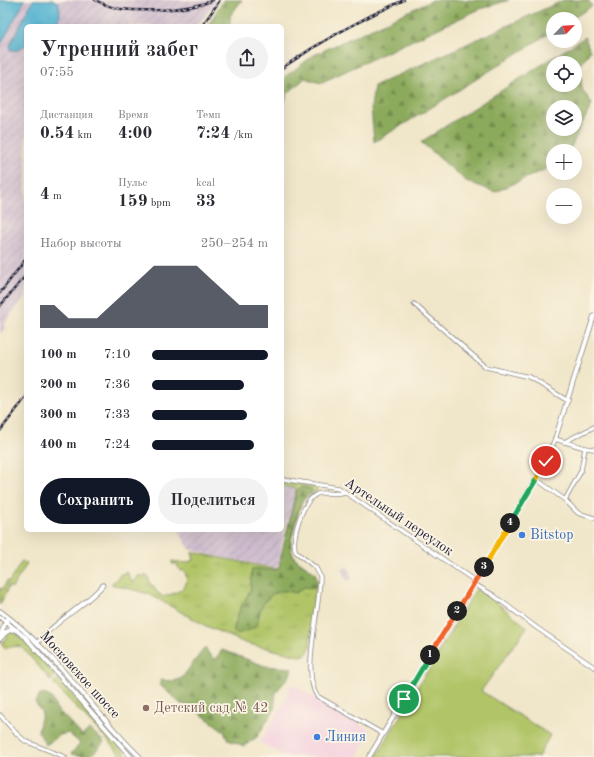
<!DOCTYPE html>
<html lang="ru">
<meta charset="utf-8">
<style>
:root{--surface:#fff;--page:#f2f2f3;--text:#2b2b33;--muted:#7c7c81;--accent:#111827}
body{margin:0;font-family:"Old Standard TT",serif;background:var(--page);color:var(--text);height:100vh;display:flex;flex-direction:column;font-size:15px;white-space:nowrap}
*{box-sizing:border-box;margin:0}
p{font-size:13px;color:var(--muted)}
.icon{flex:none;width:22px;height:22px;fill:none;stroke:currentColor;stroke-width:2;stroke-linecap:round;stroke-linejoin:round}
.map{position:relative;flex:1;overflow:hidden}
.side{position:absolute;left:24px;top:24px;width:260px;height:508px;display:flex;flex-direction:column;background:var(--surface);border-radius:6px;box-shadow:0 4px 16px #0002}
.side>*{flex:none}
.needle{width:26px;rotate:65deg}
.fabs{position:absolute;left:546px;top:12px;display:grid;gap:8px}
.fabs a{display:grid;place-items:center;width:36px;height:36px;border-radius:50%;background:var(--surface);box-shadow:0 4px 16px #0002;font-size:20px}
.pin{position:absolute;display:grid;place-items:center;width:34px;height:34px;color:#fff;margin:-17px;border:2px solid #fff;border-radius:50%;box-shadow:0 1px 4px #0007}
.km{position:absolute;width:20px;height:20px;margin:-10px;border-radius:50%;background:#222;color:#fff;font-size:11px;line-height:20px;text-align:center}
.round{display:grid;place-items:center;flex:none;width:42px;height:42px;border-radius:21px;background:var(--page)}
.head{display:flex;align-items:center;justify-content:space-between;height:68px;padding:0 16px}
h1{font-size:22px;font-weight:700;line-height:30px}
.stats{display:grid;grid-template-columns:repeat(3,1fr);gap:6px;height:68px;padding:4px 16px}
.stats div{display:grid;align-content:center}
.stats b{font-size:17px;font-weight:700}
.stats small{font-size:11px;font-weight:400}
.stats p{font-size:11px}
.chart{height:112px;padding:8px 16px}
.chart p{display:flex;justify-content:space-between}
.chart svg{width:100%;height:72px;margin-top:4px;fill:var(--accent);opacity:.7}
.primary-button{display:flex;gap:8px;margin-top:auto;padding:8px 16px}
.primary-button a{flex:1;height:46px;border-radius:24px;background:var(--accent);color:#fff;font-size:16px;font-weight:700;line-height:46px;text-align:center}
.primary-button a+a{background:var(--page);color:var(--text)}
ul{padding:0 16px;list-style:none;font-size:13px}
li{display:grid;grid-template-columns:64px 48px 1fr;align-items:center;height:30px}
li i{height:10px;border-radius:5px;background:var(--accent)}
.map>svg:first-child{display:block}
</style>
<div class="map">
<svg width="594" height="757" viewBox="0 0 594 757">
<defs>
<pattern id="industrial-furrows" width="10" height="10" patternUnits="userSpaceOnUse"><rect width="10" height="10" fill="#cfbdce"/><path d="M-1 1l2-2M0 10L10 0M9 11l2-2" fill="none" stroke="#b1a2b2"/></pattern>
<pattern id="grass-tufts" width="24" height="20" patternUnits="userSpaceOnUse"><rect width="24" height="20" fill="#b1c568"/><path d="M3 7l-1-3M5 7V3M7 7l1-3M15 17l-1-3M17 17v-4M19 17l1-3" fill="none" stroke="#98a95b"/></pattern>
<pattern id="forest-firs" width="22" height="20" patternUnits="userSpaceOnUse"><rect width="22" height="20" fill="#8caa5c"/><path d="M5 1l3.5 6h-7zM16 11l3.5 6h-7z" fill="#728a4d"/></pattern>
</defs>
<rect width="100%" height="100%" fill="#fcf5e5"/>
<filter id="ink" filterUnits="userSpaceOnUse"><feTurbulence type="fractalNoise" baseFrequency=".025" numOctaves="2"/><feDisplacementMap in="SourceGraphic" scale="8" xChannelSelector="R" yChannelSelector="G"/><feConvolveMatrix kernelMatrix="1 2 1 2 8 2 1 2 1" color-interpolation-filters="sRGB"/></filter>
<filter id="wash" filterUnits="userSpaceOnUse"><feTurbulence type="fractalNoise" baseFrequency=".012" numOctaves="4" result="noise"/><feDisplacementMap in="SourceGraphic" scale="16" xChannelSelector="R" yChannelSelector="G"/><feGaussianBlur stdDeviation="0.9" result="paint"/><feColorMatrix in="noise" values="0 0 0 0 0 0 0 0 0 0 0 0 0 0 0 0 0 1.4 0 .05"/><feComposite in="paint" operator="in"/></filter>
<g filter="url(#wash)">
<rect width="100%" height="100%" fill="#f0e6c9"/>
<path fill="#f3cfde" d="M292,684L371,731L356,757H286L260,742L288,696L286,694Z"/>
<g fill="url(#industrial-furrows)">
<path d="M0,0H215L216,2L196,26H26V296L3,325L5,327L0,335Z"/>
<path d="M282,487L295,489L290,515L286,522L278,566L275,568L216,556L190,549L180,534L179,530H282Z"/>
<path d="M348,567L352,579L347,581L342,569Z"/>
</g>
<g fill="url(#grass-tufts)" stroke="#6a7452">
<path d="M282,482L318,487L316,492L307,496L302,500L290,544L292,552L295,558L315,573L317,579L310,645C309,652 307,655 300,656L245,643L204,625L149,594L111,584L121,574L127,572L132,582L135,581L138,576H148L151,586H153L156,591L163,597C171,594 186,591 187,580C187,577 185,573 184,570L180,571L177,564H172V561L185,563L194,560L192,552L275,569L279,568L296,489L282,486Z"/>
<path d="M22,561L27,564L12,588L9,586L0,605V588L3,589L7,581L9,582Z"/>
<path d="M11,632L17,633L56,676L51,681L22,647L15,646L5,649L2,644L8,634Z"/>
<path d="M58,679L126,754L129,757H123L53,683Z"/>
</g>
<g fill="url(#forest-firs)" stroke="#57664c" fill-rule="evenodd">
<path d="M223,0H242L230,16V26H208Z"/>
<path d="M433,0H509L480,9L320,83L305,78L287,94L282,111V79L314,55Z"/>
<path d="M564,0H588L592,6L572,19H553V31L424,112L374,142L371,107L374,86Z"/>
<path d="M585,37L590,51L580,66L582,89L592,104L571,147L568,151H553V166L495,192L466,181L421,142ZM553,63H575V85H553ZM553,107H575V129H553Z"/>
<path d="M302,487L311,489L312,492C308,497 303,498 300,505C296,519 286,545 294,557C301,567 324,570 315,588L304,587L296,593C292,592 287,591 283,591C267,592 258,610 258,624L252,629L237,634L233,631L240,608L250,591L252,569C261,567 271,573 279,568L281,556L297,490Z"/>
<path d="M205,647L209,654L215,660L222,650L265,666L292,668L290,675L276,692L274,710L257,737L244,746L228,740L224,731L190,706L181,704L160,685L161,680L174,681L182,678Z"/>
<path d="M43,693L52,698L56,708L82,735L90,729L104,742L90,757L71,754L80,743L68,733L60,735L46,745L38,731L42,713L35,702L39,696Z"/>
</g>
<path fill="#b1c568" stroke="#6a7452" d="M476,589L496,602L527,627L481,691L550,735L538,757H376Z"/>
<g fill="#53b4d2" stroke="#3a6b86">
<path d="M0,0H25L0,46Z"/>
<path d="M33,0H53L59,3L60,16L54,26H26V45L18,50H10V45Z"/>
</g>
</g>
<g filter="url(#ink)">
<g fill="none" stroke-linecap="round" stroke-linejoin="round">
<g stroke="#898482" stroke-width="5">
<g id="minor">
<path d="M414,304L486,367L529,377L568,401"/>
<path d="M555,439L585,448L594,449"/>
<path d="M564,442L594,427"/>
<path d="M282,479L339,488L475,581"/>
<path d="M536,479L565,500L578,513L594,518"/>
<path d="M345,492C336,496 327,491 317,494C303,500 290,539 296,552L316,568L320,576C321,606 301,672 317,696L383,734"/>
<path d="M565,500L581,471L585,448"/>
<path d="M474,584L493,595L537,628L594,667"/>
<path d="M37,643C56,620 84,607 103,585"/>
<path d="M0,715L15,732L25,741L65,757"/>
</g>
</g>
<g stroke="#898482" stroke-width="5.5">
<g id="major">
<path d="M0,611C55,651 91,710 140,757"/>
<path d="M0,617L26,638L131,757"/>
<path d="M0,636L7,619"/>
<path d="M0,639C4,633 9,628 17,630"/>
<path d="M369,757L474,584L546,461L555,439L594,316"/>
</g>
</g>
<use href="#minor" stroke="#fff" stroke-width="3.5"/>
<use href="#major" stroke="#fff" stroke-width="4"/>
<g stroke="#22223b" stroke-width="2.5">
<g id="rail">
<path d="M95,0C103,4 112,8 121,9C146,12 191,10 213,0"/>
<path d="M202,26L220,0"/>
<path d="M282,68C321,41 361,19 404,0"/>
<path d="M0,293L26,259"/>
<path d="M0,306L26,275"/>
<path d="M0,431L26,397"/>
</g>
</g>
<use href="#rail" stroke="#fcf5e5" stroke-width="1" stroke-dasharray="3" stroke-linecap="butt"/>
</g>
</g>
<g fill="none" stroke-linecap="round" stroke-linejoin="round" filter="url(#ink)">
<g stroke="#fff" stroke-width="8">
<path id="split-1" d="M404,699L430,655"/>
</g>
<g stroke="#fff" stroke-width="8">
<path id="split-2" d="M430,655L457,611"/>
</g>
<g stroke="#fff" stroke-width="8">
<path id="split-3" d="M457,611L484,567"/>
</g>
<g stroke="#fff" stroke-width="8">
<path id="split-4" d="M484,567L510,523"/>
</g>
<g stroke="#fff" stroke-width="8">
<path id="split-5" d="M510,523L537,478"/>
</g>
<g stroke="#fff" stroke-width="8">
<path id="split-6" d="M537,478L546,461"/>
</g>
<use href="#split-1" stroke="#22a559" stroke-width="5"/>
<use href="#split-2" stroke="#f0652b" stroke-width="5"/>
<use href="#split-3" stroke="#f0652b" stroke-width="5"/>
<use href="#split-4" stroke="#f5b400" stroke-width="5"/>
<use href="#split-5" stroke="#22a559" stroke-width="5"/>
<use href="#split-6" stroke="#f5b400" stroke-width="5"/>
</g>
<g fill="#3f7fe0" stroke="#fcf5e5" stroke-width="1.5">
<circle cx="522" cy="535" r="4"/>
<circle cx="317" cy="737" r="4"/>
</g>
<circle fill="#8d6e63" stroke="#fcf5e5" stroke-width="1.5" cx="146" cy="708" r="4"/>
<g text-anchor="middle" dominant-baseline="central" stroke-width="3.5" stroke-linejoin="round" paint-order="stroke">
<g font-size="14" fill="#22223b" stroke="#fcf5e5">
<text transform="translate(399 517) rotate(34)">Артельный переулок</text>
<text transform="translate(80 675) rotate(48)">Московское шоссе</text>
</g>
<g font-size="14" fill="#366cbe" stroke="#fcf5e5" text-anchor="start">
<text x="530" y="535">Bitstop</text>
<text x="325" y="737">Линия</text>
</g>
<g font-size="14" fill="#785e54" stroke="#fcf5e5" text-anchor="start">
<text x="154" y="708">Детский сад № 42</text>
</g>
</g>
</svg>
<div class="fabs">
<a><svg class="needle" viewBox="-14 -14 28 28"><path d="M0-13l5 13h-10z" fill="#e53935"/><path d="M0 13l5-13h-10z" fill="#7c7c81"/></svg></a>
<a><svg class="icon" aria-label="locate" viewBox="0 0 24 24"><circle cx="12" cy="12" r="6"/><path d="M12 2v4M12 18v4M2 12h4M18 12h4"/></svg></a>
<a><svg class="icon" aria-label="layers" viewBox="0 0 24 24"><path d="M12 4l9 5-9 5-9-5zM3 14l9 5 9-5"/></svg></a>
<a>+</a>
<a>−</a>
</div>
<div class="pin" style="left:404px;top:699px;background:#1e9e55"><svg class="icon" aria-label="arrive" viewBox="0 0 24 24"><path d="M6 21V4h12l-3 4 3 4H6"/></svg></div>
<div class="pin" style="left:546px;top:461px;background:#d93025"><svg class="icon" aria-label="check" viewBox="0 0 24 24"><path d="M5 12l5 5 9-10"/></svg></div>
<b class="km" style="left:430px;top:655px">1</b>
<b class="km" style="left:457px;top:611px">2</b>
<b class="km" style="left:484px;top:567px">3</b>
<b class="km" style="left:510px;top:523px">4</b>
<section class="side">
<div class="head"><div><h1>Утренний забег</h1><p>07:55</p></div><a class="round"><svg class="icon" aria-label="share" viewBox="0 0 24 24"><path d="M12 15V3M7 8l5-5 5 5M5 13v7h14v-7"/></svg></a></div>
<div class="stats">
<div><p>Дистанция</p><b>0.54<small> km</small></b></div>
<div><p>Время</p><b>4:00</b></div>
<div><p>Темп</p><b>7:24<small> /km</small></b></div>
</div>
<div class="stats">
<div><b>4<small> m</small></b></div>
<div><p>Пульс</p><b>159<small> bpm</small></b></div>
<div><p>kcal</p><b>33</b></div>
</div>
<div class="chart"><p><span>Набор высоты</span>250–254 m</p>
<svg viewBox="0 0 160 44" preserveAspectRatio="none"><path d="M0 44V30L10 30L20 38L30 38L40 38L50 30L60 22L70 14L80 6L90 6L100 6L110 6L120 14L130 22L140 30L150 30L160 30V44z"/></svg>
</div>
<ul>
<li><b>100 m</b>7:10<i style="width:100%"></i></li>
<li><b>200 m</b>7:36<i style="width:79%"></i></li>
<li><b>300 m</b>7:33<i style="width:82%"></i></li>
<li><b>400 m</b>7:24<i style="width:88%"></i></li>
</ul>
<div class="primary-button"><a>Сохранить</a><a>Поделиться</a></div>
</section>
</div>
